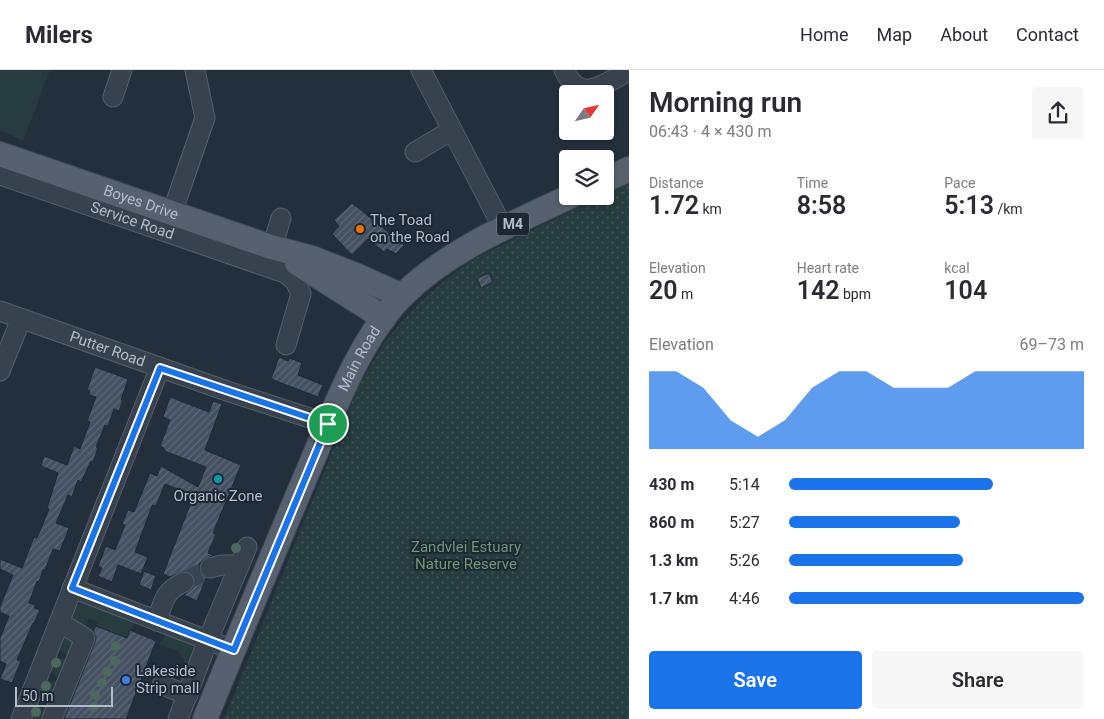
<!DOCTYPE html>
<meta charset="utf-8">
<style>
:root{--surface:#fff;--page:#f7f7f7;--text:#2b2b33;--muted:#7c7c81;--line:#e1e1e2;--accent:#1a73e8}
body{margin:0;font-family:Roboto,sans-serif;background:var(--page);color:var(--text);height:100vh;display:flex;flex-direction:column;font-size:19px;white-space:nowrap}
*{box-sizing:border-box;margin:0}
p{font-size:16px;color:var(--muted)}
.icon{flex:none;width:28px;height:28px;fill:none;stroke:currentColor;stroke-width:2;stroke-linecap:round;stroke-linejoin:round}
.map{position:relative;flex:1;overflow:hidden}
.panel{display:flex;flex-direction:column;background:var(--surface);width:475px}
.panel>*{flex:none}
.needle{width:32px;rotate:56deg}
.fabs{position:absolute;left:559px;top:15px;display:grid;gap:10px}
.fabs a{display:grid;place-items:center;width:55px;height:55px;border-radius:5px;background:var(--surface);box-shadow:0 1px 4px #0004;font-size:25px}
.scale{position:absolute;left:15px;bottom:12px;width:98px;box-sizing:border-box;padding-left:5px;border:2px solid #b4bcc9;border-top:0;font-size:14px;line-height:18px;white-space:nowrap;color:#b4bcc9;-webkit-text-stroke:4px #1d2633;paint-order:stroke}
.pin{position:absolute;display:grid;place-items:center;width:42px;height:42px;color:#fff;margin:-21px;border:2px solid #fff;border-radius:50%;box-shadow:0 1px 5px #0007}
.round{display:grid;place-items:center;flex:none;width:52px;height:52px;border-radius:5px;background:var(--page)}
.head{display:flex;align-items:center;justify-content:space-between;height:85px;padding:0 20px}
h1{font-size:28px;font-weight:600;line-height:38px}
.figures{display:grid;grid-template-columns:repeat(3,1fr);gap:8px;height:85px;padding:5px 20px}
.figures div{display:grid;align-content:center}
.figures b{font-size:25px;font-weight:600}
.figures small{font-size:14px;font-weight:400}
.figures p{font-size:14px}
.chart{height:140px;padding:10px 20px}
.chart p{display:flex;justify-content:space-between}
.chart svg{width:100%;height:90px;margin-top:5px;fill:var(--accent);opacity:.7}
.action{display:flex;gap:10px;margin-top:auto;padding:10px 20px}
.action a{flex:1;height:58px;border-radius:5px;background:var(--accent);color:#fff;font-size:20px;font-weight:600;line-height:58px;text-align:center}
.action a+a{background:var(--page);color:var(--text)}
ul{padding:0 20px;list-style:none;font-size:16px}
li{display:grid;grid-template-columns:80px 60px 1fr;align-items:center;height:38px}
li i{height:12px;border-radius:6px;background:var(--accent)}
header{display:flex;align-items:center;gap:30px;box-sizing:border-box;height:70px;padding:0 25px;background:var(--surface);border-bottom:1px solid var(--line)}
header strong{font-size:24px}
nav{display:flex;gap:28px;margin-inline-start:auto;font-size:18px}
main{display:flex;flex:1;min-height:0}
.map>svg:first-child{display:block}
</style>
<header>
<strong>Milers</strong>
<nav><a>Home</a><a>Map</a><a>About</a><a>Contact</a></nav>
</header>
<main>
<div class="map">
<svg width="629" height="649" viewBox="0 0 629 649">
<defs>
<pattern id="park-dots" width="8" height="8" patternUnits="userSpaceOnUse" patternTransform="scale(1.25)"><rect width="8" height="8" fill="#263c3f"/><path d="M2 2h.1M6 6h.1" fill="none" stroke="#435659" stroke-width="1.8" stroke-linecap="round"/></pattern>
<pattern id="building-hatch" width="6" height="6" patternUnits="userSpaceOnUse" patternTransform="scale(1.25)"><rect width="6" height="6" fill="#455162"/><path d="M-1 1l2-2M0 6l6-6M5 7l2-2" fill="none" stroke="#5d6877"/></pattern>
</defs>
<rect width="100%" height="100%" fill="#242f3e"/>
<g fill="#263c3f">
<path d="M0,0H50L23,71L0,60Z"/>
<path d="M83,531L136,548L95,649H81L115,563L97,556L98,552L89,548L85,559L66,553C70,543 73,536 83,531Z"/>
<path d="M167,561C174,565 182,568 189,572C203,583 186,605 180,616L187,598L179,582L159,574L160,572H162Z"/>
<path d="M61,563L77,569L50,649H28L33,635L47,636L48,632L37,624L43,610L57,611L58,608L47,599L52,587L65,589L67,585L56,577Z"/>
</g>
<path fill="url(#park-dots)" d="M629,113V649H224L360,313C370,298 378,281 389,267C413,237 442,210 474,189Z"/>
<g fill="url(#building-hatch)" stroke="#1f2835">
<path d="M352,133L404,175L396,184L387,179L384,182L368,169L352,185L332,164L339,156L334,150Z"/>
<path d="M489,203L493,212L481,218L477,208Z"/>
<path d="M279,287L288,291L290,288L302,293L298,305L323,315L318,327L271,309Z"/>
<path d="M95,297L128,309L121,330H123L119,341L114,339L108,356L105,355L96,377L98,378L93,392L91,391L81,412L78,410L72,427L68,425L56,453L69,458L60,481L53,479L45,500H43L39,512L37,511L29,533L35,535L34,538L40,540L34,553H33L17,590L21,591L12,613L0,609L6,594L0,591V568L9,546L0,542V537L13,505L0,499V489L22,498L34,467L37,468L49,439L47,438L58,403L41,396L44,386L67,395L74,376L80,379L90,352L87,351L96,327L89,325L90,321L87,320Z"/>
<path d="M170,327L209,342L213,331L222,334L205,380L241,395L213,463L216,464L208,483L214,485L203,490L199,494V501L206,508L197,531L184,525L193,518L195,513L194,507L190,503L184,501L170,507L163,504L194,425L165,414L156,436L153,435L152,436L135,482L148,487L141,504L118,495L112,512L98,506L102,498L98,496L106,476L115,480L125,455L122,454L128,440L134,442L150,403L157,406L161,396L198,417L206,397L167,382L164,380V378L160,376L170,350L163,347Z"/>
<path d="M144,501L156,506L151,520L139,515Z"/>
<path d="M96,556L127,568L130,560L156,571L126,649H64L95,572L96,567L93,561Z"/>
</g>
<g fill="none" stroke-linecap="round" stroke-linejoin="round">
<path stroke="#3a4453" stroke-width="19" stroke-dasharray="19 9" stroke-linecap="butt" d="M184,512L210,498"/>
<g stroke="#565f6c" stroke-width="21">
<g id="minor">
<path d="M421,0L503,158"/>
<path d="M564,0C581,35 603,14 629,1"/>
<path d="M113,27L122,0"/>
<path d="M415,82L452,60"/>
<path id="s1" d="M0,105L285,203L295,211L301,224L286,275"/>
<path d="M172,143L205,48L195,0"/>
<path d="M268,191L281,148"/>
<path id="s2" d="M0,241L227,321L328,354"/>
<path d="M0,301L21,249"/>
<path d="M210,498L222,495H239"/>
<path d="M72,518L233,580"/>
<path d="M157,551C164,531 163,522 184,512"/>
<path d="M162,615L188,625"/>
<path d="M21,649L160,297"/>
<path d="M52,649L85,568L59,552"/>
<path d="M178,649L208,570L247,477"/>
</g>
</g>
<g stroke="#414a57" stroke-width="26">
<g id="major">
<path id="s3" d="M0,84L271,177L312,188L358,206L402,226"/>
<path d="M605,110L629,99"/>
<path d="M297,193L384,248"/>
<path id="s4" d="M205,649C239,566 273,483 308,401C332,345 359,269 403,225C450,179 512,154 571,126"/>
</g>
</g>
<use href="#minor" stroke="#38414e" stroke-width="19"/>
<use href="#major" stroke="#56606e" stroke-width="24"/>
</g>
<g fill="#4b6a5d">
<circle cx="236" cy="478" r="5"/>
<circle cx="116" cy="576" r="5"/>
<circle cx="115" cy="591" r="5"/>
<circle cx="56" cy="593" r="5"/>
<circle cx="107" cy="602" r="5"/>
<circle cx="102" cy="613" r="5"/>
<circle cx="46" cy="616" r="5"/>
<circle cx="95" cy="625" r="5"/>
<circle cx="94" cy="637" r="5"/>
<circle cx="36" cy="642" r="5"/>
</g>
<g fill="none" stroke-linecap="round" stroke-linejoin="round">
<g stroke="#fff" stroke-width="10">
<path id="route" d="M160,298L328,354L234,580L72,518Z"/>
</g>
<use href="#route" stroke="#1a73e8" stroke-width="6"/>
</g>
<circle fill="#e8710a" stroke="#1d2633" stroke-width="2" cx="360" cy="159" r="5"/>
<circle fill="#0f9aa8" stroke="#1d2633" stroke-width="2" cx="218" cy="409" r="5"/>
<circle fill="#3f7fe0" stroke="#1d2633" stroke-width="2" cx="126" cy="610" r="5"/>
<g text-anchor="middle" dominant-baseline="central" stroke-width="4" stroke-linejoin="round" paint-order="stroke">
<rect fill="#1d2633" stroke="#878f9c" stroke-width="1" x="497" y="142.5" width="32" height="23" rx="4"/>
<g font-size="14" font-weight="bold" fill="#b4bcc9">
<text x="513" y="154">M4</text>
</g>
<g font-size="15" fill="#b4bcc9" stroke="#1d2633">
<text stroke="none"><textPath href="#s3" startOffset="149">Boyes Drive</textPath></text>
<text stroke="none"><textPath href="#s1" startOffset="140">Service Road</textPath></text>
<text stroke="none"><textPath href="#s2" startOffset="114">Putter Road</textPath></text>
<text stroke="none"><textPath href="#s4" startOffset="392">Main Road</textPath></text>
</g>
<g font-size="15" fill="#b4bcc9" stroke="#1d2633" text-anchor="start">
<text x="370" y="150">The Toad<tspan x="370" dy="17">on the Road</tspan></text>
<text x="218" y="426" text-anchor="middle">Organic Zone</text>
<text x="136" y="601">Lakeside<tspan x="136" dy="17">Strip mall</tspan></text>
</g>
<g font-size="15" fill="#6b9a76" stroke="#1d2633">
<text x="466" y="477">Zandvlei Estuary<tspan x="466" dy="17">Nature Reserve</tspan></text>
</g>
</g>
</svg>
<div class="fabs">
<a><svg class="needle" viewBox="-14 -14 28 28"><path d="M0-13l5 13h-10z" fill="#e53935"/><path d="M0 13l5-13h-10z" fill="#7c7c81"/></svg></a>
<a><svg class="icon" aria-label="layers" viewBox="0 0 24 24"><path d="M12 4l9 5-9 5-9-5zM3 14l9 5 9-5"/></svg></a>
</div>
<div class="scale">50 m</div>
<div class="pin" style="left:328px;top:354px;background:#1e9e55"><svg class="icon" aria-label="arrive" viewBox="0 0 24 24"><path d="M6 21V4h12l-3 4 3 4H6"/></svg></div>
</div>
<section class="panel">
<div class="head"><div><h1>Morning run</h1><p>06:43 · 4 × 430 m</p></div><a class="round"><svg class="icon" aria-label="share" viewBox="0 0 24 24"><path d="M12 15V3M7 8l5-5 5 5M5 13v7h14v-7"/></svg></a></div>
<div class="figures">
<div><p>Distance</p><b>1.72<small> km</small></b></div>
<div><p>Time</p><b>8:58</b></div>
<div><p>Pace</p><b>5:13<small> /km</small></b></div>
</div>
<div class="figures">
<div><p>Elevation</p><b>20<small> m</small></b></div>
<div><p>Heart rate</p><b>142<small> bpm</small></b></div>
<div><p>kcal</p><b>104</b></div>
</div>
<div class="chart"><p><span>Elevation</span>69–73 m</p>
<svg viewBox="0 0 160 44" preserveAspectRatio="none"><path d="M0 44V6L10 6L20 14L30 30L40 38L50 30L60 14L70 6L80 6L90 14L100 14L110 14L120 6L130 6L140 6L150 6L160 6V44z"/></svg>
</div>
<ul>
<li><b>430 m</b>5:14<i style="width:69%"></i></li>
<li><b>860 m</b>5:27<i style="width:58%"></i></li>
<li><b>1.3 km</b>5:26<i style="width:59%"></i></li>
<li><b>1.7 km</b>4:46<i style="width:100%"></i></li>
</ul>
<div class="action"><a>Save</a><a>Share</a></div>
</section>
</main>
